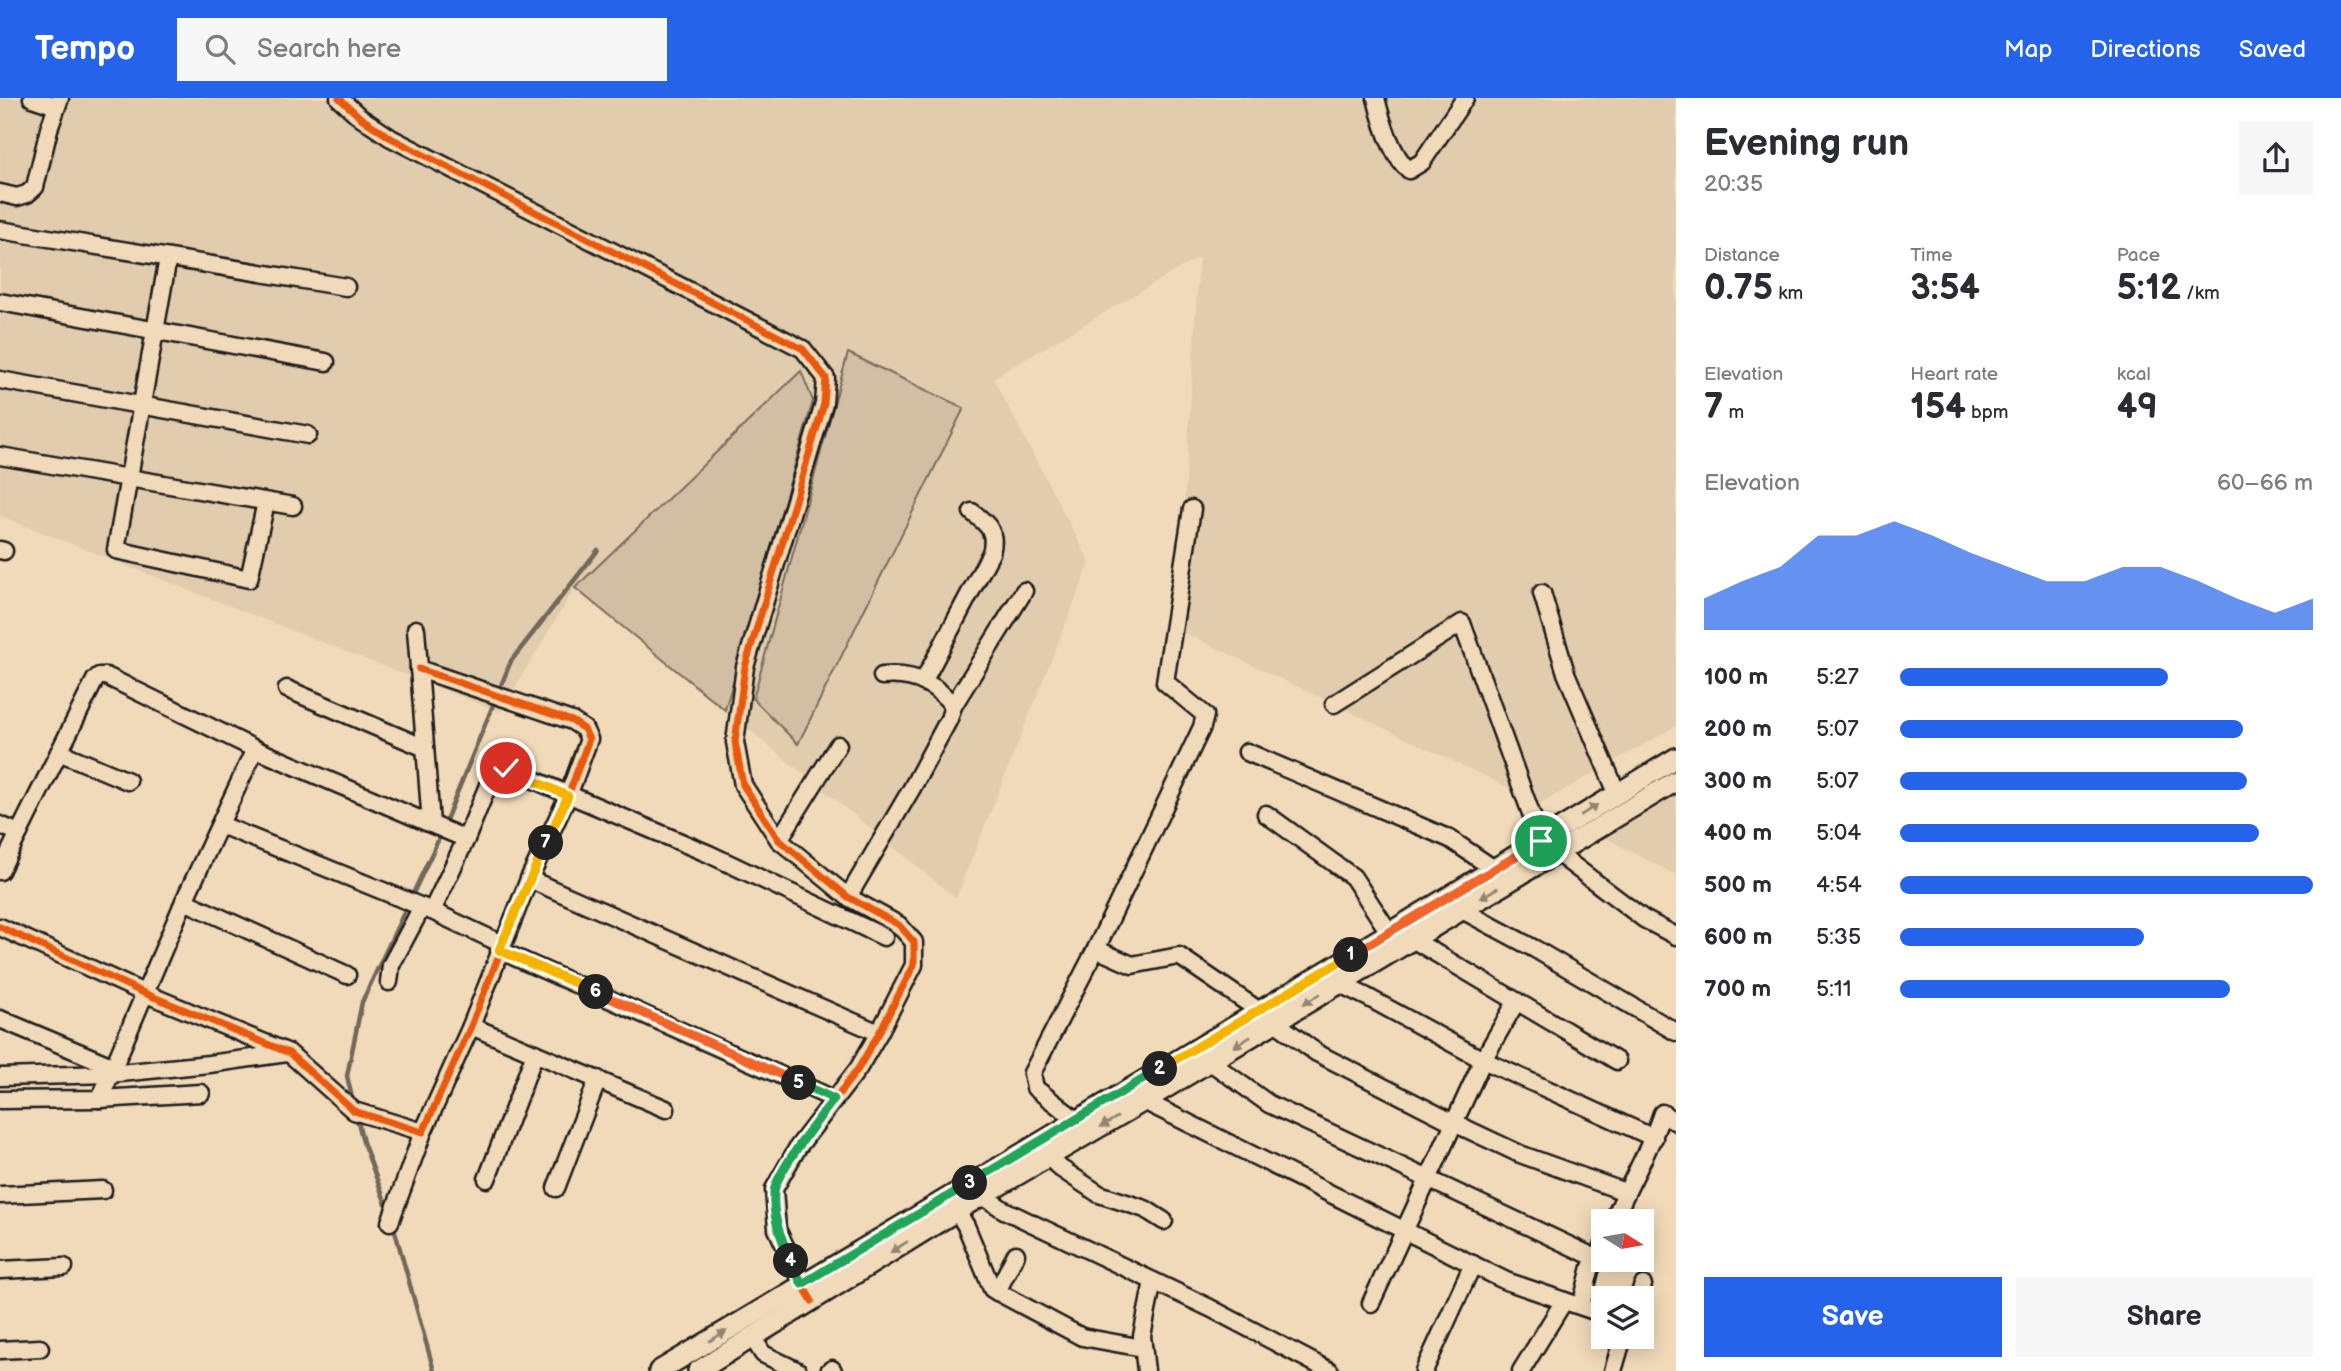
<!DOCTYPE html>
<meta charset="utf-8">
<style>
:root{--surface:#fff;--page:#f7f7f7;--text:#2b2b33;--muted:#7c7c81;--accent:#2563eb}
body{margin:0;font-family:"Balsamiq Sans",sans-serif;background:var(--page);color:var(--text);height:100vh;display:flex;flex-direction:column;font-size:26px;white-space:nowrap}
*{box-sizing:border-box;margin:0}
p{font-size:23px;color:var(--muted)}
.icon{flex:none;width:38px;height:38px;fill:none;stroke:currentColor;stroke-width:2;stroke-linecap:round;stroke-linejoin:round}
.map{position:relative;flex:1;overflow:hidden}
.sheet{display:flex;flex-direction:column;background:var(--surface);width:665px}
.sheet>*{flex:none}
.needle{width:46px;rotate:101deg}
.buttons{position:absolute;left:1591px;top:1111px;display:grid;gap:14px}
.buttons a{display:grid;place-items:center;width:63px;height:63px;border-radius:0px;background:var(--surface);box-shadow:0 4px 18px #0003;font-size:35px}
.pin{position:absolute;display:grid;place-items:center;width:60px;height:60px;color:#fff;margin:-30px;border:4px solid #fff;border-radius:50%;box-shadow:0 2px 7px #0007}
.km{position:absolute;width:35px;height:35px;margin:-18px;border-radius:50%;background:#222;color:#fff;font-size:19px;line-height:35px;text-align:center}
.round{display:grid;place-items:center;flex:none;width:74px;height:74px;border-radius:0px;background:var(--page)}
.headline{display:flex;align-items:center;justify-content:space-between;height:119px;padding:0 28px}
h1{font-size:38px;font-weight:600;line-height:52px}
.metrics{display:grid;grid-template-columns:repeat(3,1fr);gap:10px;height:119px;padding:7px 28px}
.metrics div{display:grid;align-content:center}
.metrics b{font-size:35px;font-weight:600}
.metrics small{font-size:19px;font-weight:400}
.metrics p{font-size:19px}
.chart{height:196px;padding:14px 28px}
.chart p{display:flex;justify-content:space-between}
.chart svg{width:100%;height:126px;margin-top:7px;fill:var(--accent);opacity:.7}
.cta{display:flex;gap:14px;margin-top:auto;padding:14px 28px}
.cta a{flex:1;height:80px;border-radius:0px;background:var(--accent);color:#fff;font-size:28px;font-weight:600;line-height:80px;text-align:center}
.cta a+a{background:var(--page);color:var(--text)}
ul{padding:0 28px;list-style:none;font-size:23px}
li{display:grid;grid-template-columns:112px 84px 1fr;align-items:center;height:52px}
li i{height:18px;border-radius:9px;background:var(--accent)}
header{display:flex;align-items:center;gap:42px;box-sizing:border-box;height:98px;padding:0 35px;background:var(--accent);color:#fff}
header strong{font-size:33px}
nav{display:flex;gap:38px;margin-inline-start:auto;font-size:24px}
.search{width:490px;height:63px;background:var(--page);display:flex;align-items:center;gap:18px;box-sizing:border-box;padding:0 24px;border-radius:0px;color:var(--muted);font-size:26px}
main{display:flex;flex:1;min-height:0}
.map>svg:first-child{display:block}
</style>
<header>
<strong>Tempo</strong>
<div class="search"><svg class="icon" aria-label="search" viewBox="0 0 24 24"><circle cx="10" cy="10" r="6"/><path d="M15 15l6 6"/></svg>Search here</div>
<nav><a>Map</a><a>Directions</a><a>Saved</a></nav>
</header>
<main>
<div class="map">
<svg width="1676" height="1273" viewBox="0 0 1676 1273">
<rect width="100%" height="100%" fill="#f1dab9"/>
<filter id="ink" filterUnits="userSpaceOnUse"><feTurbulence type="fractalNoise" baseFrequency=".0143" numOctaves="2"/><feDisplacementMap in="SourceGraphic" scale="14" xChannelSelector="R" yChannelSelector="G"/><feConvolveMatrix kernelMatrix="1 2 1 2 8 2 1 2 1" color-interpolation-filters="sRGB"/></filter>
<g filter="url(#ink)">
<g fill="#e1ccad">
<path d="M0,0H1676V628L1541,705L1177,531L1199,159L993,280L1090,465L956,800L575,490L500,614L0,418Z"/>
<path d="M1676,689V777L1598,736Z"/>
</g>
<g fill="#d2bea2" stroke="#776d5f" stroke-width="2">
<path d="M848,255L964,310L798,646L753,601Z"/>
<path d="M801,273L813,303L725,612L575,490Z"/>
</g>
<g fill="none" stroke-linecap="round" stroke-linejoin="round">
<g stroke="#70675a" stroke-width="4.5">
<path d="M444,727L511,563L598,452"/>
<path d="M353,1004L347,978L362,904L441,736"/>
<path d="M357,1020L363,1044L389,1114"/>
<path d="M393,1126L434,1273"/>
</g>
<g stroke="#1c1c1c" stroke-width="21">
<g id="minor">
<path d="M32,0L56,8"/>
<path d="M339,0L361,20L391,40L803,251L826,280L824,306L745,569L735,644L743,687L779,742L848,799L899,827L914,844V867L879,935L858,971L798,1049L774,1091L777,1131L807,1195"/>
<path d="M1376,0C1381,21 1392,59 1409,72L1422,64L1465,0"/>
<path d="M0,95L17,99L27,96L35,89L49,31L60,0"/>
<path d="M0,132L346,189"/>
<path d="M168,160L116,452L249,481L266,404"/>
<path d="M0,204L326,264"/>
<path d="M0,282L308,337"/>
<path d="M0,358L293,408"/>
<path d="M0,452L4,453"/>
<path d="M1542,495L1566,575L1617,695"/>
<path d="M416,531L431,726"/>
<path d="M923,584L991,455C997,434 988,426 972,414"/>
<path d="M287,591L425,650"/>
<path d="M1334,606L1462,525L1541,743"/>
<path d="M953,608L1024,493"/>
<path d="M59,654L128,683"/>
<path d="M1247,654L1450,741L1494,771"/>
<path d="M1266,716L1353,779L1389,834"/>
<path d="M0,727L19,735"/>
<path d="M221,727L432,813"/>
<path d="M779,742L838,647"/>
<path d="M1557,755L1644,821L1676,838"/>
<path d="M0,773L95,582L99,578H106L255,651L466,741"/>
<path d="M529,781L879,935"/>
<path d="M848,799L912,690L949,621L953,608C935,584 911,575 882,578"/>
<path d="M184,803L347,877"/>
<path d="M1462,812L1535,851L1676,934"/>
<path d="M0,829L144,895L289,955L354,1013L423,1034L471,928L529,781L568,698L589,641L584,631L572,623L419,571"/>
<path d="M1412,841L1617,963"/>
<path d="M502,846L432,813L466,741L493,675L506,670L709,756L884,839"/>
<path d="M1096,851L1132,867L1179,858L1258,912"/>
<path d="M499,852L834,1001"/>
<path d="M389,884L391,867L422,809"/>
<path d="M1338,885L1367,899L1483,962L1371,1205"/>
<path d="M1516,904L1483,962L1654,1040"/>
<path d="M0,921L114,969"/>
<path d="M1275,924L1317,955L1454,1025L1520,1056L1625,1094"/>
<path d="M471,928L666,1011"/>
<path d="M1209,963L1269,1006L1598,1161"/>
<path d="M0,979L110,976L209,966L287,955"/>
<path d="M100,1001L184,803L255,651"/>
<path d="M0,1002L100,1001L201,995"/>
<path d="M1144,1003L1506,1183L1603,1216"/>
<path d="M1075,1021L1035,990L1032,975L1096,851L1202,629L1205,617L1165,584L1192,411"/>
<path d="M1049,1059L1060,1070L1099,1096L1145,1111L1164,1123"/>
<path d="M487,1081L535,955"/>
<path d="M978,1087L983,1098L1004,1112L1210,1210L1330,1273"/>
<path d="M556,1090L598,981"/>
<path d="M0,1097L103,1092"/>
<path d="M957,1113L966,1128L992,1191L1082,1239L1143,1250"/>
<path d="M390,1124L423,1034"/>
<path d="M1613,1124C1628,1087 1650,1053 1662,1015L1676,1024"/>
<path d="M0,1172L64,1169"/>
<path d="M997,1194L1016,1156"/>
<path d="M1638,1200L1643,1187"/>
<path d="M1581,1208L1591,1169L1598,1161L1603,1148"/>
<path d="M753,1240L763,1256L798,1273"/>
<path d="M0,1252L40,1250"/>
<path d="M829,1273L832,1271L833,1273"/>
<path d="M1146,1273L1142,1238L1153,1183"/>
<path d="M1424,1273L1473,1166"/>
<path d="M1521,1273L1564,1203"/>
<path d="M1613,1273L1623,1239"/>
</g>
</g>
<g stroke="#1c1c1c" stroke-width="24">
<g id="major">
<path d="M659,1273L1320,877L1676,660"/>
<path d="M698,1273L971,1104L1144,1003L1676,683"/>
</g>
</g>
<use href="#minor" stroke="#f1dab9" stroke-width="16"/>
<use href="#major" stroke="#f1dab9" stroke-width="19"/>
<g stroke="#f1dab9" stroke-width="11">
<g id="cycleway">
<path d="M339,0L361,20L391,40L803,251L826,280L824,306L745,569L735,644L743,687L779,742L848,799L899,827L914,844V867L879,935L858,971L798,1049L774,1091L777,1131L802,1186L812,1203"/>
<path d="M0,829L144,895L289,955L354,1013L423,1034L471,928L529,781L568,698L589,641L584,631L572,623L419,571"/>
</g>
</g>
<use href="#cycleway" stroke="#e8590c" stroke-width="7"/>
</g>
<defs><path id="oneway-solid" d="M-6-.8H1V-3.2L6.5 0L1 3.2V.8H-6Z" transform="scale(1.75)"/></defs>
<g fill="#918472">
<use href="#oneway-solid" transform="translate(1589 712) rotate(-32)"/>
<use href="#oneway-solid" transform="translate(1489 795) rotate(149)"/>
<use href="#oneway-solid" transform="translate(1312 901) rotate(149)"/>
<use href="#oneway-solid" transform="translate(1242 944) rotate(149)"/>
<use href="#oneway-solid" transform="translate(1109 1024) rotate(149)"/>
<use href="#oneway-solid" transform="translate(899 1149) rotate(148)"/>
<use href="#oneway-solid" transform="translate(718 1238) rotate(-31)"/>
</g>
</g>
<g fill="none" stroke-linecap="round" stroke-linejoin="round" filter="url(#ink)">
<g stroke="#fff" stroke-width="14">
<path id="split-1" d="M1351,857L1541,743"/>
</g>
<g stroke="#fff" stroke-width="14">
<path id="split-2" d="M1160,971L1351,857"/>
</g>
<g stroke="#fff" stroke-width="14">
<path id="split-3" d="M970,1085L1160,971"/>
</g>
<g stroke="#fff" stroke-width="14">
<path id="split-4" d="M791,1163L802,1186L970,1085"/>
</g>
<g stroke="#fff" stroke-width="14">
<path id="split-5" d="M791,1163C781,1140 772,1119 774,1094C776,1074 821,1018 834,1001L799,985"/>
</g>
<g stroke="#fff" stroke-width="14">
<path id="split-6" d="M596,894L799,985"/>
</g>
<g stroke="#fff" stroke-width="14">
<path id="split-7" d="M546,745L499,852L596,894"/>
</g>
<g stroke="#fff" stroke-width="14">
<path id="split-8" d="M506,670L568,698L546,745"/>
</g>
<use href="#split-1" stroke="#f0652b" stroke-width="9"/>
<use href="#split-2" stroke="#f5b400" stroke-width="9"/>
<use href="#split-3" stroke="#22a559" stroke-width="9"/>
<use href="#split-4" stroke="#22a559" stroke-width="9"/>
<use href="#split-5" stroke="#22a559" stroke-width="9"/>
<use href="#split-6" stroke="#f0652b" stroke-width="9"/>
<use href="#split-7" stroke="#f5b400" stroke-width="9"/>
<use href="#split-8" stroke="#f5b400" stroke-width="9"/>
</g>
</svg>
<div class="buttons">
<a><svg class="needle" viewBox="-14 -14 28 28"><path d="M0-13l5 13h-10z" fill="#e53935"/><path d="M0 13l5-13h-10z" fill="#7c7c81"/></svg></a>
<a><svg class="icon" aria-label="layers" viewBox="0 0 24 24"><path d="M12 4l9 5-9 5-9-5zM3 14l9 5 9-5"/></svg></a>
</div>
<div class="pin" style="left:1541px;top:743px;background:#1e9e55"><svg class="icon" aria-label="arrive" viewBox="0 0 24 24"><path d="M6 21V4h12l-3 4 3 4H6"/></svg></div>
<div class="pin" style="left:506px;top:670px;background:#d93025"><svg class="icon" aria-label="check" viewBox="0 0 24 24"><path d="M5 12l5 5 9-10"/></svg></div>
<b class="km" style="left:1351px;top:857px">1</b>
<b class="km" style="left:1160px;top:971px">2</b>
<b class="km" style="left:970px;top:1085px">3</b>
<b class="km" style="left:791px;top:1163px">4</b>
<b class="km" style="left:799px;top:985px">5</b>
<b class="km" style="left:596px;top:894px">6</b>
<b class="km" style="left:546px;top:745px">7</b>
</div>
<section class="sheet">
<div class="headline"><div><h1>Evening run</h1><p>20:35</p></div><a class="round"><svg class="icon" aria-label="share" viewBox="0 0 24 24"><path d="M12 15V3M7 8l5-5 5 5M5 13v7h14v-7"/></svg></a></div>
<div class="metrics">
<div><p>Distance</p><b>0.75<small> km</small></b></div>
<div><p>Time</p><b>3:54</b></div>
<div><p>Pace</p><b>5:12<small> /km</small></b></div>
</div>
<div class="metrics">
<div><p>Elevation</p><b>7<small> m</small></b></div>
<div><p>Heart rate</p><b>154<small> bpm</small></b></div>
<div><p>kcal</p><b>49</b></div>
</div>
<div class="chart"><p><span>Elevation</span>60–66 m</p>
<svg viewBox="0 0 160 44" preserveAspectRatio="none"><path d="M0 44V33L10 27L20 22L30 11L40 11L50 6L60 11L70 17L80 22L90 27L100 27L110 22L120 22L130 27L140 33L150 38L160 33V44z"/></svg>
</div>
<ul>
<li><b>100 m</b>5:27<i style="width:65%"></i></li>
<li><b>200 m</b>5:07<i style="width:83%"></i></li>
<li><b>300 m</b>5:07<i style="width:84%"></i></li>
<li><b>400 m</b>5:04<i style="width:87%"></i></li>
<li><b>500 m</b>4:54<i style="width:100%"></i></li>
<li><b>600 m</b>5:35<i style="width:59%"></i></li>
<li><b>700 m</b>5:11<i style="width:80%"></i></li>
</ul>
<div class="cta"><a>Save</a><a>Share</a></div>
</section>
</main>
